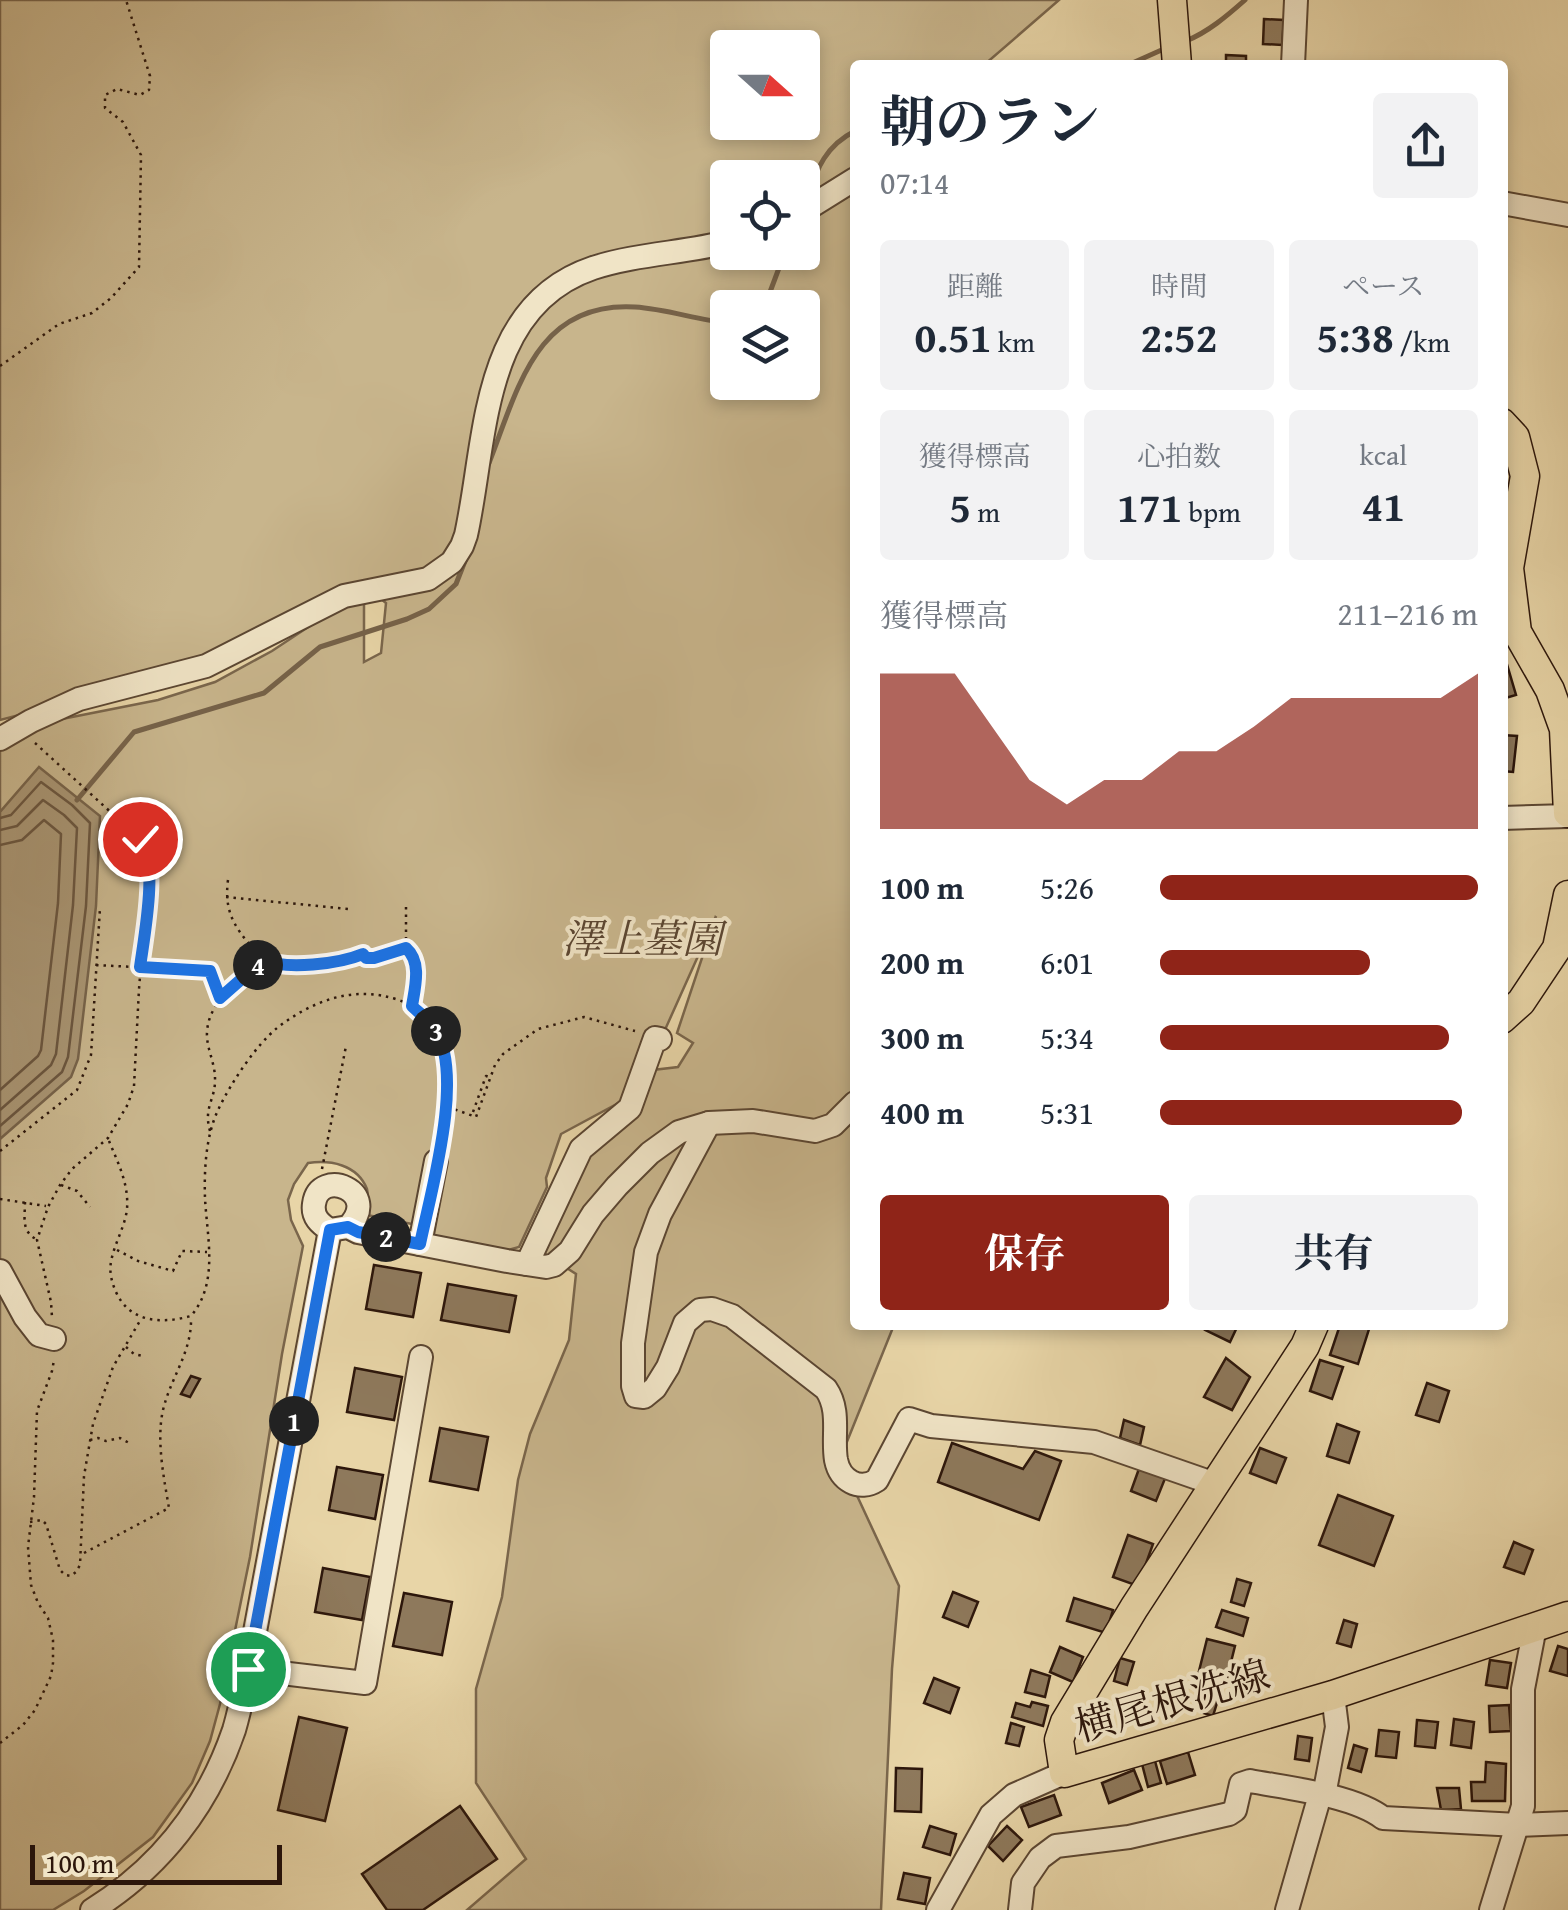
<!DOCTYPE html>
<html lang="ja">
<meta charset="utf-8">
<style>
:root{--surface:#fff;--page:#f2f2f3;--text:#1f2937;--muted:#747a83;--accent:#8f2418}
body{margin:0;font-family:"Gentium Book Plus","Noto Serif JP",serif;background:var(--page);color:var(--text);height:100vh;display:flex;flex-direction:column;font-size:38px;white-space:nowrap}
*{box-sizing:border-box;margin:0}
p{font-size:32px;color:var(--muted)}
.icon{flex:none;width:55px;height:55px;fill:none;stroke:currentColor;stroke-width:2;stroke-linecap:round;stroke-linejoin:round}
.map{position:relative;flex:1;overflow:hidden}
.side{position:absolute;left:850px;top:60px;width:658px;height:1270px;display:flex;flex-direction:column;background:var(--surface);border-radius:10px;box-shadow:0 5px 15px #0003}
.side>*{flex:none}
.needle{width:65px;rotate:111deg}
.fabs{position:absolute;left:710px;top:30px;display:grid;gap:20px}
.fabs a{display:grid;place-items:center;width:110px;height:110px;border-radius:10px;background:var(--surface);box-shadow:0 5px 15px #0003;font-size:50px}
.scale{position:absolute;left:30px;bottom:25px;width:252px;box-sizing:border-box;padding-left:10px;border:5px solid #2c160b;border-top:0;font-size:28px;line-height:35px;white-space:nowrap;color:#2c160b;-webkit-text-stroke:8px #f0e4c6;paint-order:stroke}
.pin{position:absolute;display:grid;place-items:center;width:85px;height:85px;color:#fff;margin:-42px;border:5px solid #fff;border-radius:50%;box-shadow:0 2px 10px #0007}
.km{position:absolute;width:50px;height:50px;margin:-25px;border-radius:50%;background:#222;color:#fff;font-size:28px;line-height:50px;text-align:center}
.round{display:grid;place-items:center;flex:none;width:105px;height:105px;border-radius:10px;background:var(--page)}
.headline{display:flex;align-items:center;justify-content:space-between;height:170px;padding:0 30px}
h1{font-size:55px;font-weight:700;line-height:75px}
.stats{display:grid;grid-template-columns:repeat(3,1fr);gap:15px;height:170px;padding:10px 30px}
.stats div{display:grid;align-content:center;border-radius:10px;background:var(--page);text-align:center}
.stats b{font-size:42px;font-weight:700}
.stats small{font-size:28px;font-weight:400}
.stats p{font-size:28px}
.chart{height:280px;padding:20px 30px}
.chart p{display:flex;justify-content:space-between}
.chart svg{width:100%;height:180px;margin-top:10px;fill:var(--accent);opacity:.7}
.action{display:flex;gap:20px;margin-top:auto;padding:20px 30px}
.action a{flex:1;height:115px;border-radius:10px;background:var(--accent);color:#fff;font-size:40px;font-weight:700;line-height:115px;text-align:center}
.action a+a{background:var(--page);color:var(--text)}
ul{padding:0 30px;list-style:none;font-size:32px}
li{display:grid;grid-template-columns:160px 120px 1fr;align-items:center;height:75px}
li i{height:25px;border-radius:12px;background:var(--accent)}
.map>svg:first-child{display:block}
</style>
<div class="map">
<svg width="1568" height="1910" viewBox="0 0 1568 1910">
<rect width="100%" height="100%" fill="#e8d5a7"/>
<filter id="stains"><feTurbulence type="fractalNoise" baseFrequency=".002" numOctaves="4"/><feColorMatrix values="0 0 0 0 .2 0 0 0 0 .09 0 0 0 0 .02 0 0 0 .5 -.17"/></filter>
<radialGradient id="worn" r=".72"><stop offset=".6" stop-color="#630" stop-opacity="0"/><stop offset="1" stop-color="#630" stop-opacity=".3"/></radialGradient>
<path fill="#c8b58c" stroke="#7a664c" stroke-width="2.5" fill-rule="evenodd" d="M0,0H1059L984,65H855V1325H894L840,1459L899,1586L892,1669L881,1910H467L526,1859L476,1783V1689L502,1597L518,1480L530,1434L569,1340L576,1274L539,1250L585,1154L653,1070L678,1067L693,1043L677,1033L716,916L664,1032L624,1100L561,1134L546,1178L547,1187L519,1247L508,1250L426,1234L427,1227L367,1215C367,1207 369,1196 367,1189C357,1164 330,1160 308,1163L294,1184L288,1200L291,1220L303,1246L282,1354L250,1557L220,1704L210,1741L192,1783L153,1837L84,1891L53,1910H0V744L62,719L158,700L215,682L272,651L349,600L206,666L0,720ZM728,48H802V122H728ZM728,178H802V252H728ZM728,308H802V382H728ZM371,591L386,603L381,653L364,662V594Z"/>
<path fill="#a89472" stroke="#766249" stroke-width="2.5" d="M39,767L100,816L96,906L78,1059L71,1077L0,1139V812Z"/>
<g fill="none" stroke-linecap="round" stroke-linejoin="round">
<g stroke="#6a553e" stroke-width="2.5">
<path d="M0,818L11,815L41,782L72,805L90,823L86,906L68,1057L62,1072L0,1126"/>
<path d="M0,830L17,826L43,800L64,815L77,828L73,905L56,1054L51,1065L0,1110"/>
<path d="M0,845L22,840L44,820L61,834L58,903L41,1050L38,1056L0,1090"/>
</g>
<g stroke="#766249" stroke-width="5">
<path d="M1186,41C1208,32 1227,16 1245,0"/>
<path d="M1128,65L1166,48"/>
<path d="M808,198C816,168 827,145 855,131"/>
<path d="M759,308L767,300L785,252"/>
<path d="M489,463C518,389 536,301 635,307C667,309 697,320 728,323"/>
<path d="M77,800L134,732L264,693L320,647L407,619L429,609L456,584L465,561"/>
</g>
</g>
<g fill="#8e795c" stroke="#2c160b" stroke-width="2.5">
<path d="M1264,19L1284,20L1282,45L1263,44Z"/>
<path d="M1226,55L1246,56V65H1226Z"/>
<path d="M1506,661L1516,695L1502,699V662Z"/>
<path d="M1502,735L1517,736L1513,772L1502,771Z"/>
<path d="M374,1265L421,1273L413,1317L366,1309Z"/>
<path d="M448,1284L516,1296L509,1332L441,1320Z"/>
<path d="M1207,1325H1238L1230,1342L1205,1330Z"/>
<path d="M1340,1325H1355L1369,1329L1358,1364L1330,1355Z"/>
<path d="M1226,1358L1250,1377L1232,1410L1204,1397Z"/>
<path d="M1320,1360L1343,1367L1332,1399L1310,1391Z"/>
<path d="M355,1368L402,1377L394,1420L347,1412Z"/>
<path d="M191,1376L200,1379L190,1397L181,1394Z"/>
<path d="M1427,1383L1449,1391L1439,1422L1416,1415Z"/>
<path d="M1124,1420L1144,1427L1140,1445L1120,1438Z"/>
<path d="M1337,1424L1359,1432L1349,1463L1327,1456Z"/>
<path d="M440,1428L488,1437L478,1490L430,1481Z"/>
<path d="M952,1443L1023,1469L1035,1451L1061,1461L1039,1520L938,1482Z"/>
<path d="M1260,1448L1286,1458L1276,1483L1250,1473Z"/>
<path d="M1140,1466L1166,1476L1156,1501L1131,1491Z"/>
<path d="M337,1467L383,1475L375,1519L329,1510Z"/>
<path d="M1338,1495L1393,1516L1374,1566L1319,1545Z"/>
<path d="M1128,1535L1153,1544L1138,1586L1113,1577Z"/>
<path d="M1514,1542L1533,1550L1524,1574L1504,1567Z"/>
<path d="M323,1568L370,1577L362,1620L315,1612Z"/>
<path d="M1237,1579L1251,1583L1244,1606L1231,1602Z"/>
<path d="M953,1592L978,1602L968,1627L943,1617Z"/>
<path d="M404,1593L452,1602L442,1655L393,1646Z"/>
<path d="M1074,1598L1113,1610L1106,1633L1067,1621Z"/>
<path d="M1222,1610L1248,1618L1243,1636L1216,1627Z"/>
<path d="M1344,1620L1357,1624L1351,1647L1337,1643Z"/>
<path d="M1207,1639L1235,1646L1226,1682L1198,1675Z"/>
<path d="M1558,1646L1568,1649V1676L1550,1671Z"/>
<path d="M1060,1647L1083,1657L1073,1682L1050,1672Z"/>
<path d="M1120,1658L1134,1662L1127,1685L1114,1681Z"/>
<path d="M1490,1660L1511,1663L1507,1688L1486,1685Z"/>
<path d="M1031,1670L1050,1676L1045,1697L1025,1692Z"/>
<path d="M934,1678L959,1688L950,1713L924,1703Z"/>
<path d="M1207,1689L1220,1693L1213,1716L1200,1712Z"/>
<path d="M1032,1702L1048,1706L1043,1726L1012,1717L1016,1703L1030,1707Z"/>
<path d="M1091,1704L1105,1708L1098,1730L1085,1727Z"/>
<path d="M1509,1705L1511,1731L1490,1732L1489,1706Z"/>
<path d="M299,1717L347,1728L325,1821L278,1810Z"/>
<path d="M1454,1719L1474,1722L1471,1748L1451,1745Z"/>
<path d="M1417,1720L1438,1722L1435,1748L1415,1746Z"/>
<path d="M1011,1723L1024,1727L1019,1746L1006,1743Z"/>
<path d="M1379,1730L1399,1732L1396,1758L1376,1756Z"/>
<path d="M1298,1736L1312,1738L1309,1761L1295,1759Z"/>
<path d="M1354,1745L1367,1749L1361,1772L1348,1768Z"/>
<path d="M1188,1752L1195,1775L1167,1784L1160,1761Z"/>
<path d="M1155,1761L1161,1783L1148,1787L1142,1764Z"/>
<path d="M1486,1762L1506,1764L1505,1801H1472L1471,1782H1485Z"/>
<path d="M896,1768L922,1769L921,1812L895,1811Z"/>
<path d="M1134,1770L1142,1790L1109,1803L1102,1783Z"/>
<path d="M1437,1788H1459L1461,1809L1441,1810Z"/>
<path d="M1054,1795L1061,1815L1029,1827L1021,1807Z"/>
<path d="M460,1806L497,1859L423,1910H387L362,1874Z"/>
<path d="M930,1826L956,1834L950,1855L923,1847Z"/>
<path d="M1007,1826L1022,1840L1003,1861L988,1846Z"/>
<path d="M904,1873L930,1878L925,1904L898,1899Z"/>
</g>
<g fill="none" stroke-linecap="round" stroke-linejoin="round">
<g stroke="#5b4632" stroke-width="26">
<g id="minor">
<path d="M1293,65L1296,0"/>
<path d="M1502,203L1568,215"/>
<path d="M802,212L855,179"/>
<path d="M0,739L31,721L79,699L206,666L344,596L428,579L452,562L462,546L466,535C487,440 480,306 593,268C636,254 683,253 728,242"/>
<path d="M1502,818L1568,816"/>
<path d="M709,1123L660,1214L646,1252L633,1343V1386L636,1396L644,1397L655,1388L668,1367L685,1323L700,1310L712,1309L732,1316L826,1389C841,1411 832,1436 836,1460C840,1480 859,1492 877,1480L909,1419L931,1426L1094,1442L1215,1484"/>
<path d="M348,1227C383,1192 319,1166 314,1204C312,1217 320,1224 330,1230L348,1227L358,1232L507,1261L546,1267L554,1265L570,1251L593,1214L617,1186L650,1153L679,1132L709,1123L753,1121L815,1131L833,1125L855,1103"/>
<path d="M420,1244L436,1161"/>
<path d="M527,1264L581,1149L630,1108L655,1038L660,1039"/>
<path d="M0,1271L25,1317L39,1335L54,1339"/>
<path d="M248,1669L365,1683L421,1357"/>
<path d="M92,1910C160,1868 208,1806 234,1730C240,1710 244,1689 248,1669L330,1230"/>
<path d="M938,1910L991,1815L1014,1795L1064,1773"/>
<path d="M1020,1910L1023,1883L1040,1858L1056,1846L1129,1837L1229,1814L1235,1810L1241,1784L1250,1781C1287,1788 1353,1795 1383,1818L1518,1825L1568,1823"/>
<path d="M1287,1910L1320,1795L1325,1790L1337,1727L1333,1695"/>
<path d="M1491,1910L1523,1806V1689L1535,1627"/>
</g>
</g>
<g stroke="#2c160b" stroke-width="31">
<g id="major">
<path d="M1172,0L1177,65"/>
<path d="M1502,423L1515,437L1525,476L1509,568L1517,632L1550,690L1564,729L1568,813"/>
<path d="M1502,1019L1521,1002L1557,948L1568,895"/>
<path d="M1314,1325L1305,1346L1134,1608L1065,1722L1059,1740L1064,1773L1333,1695L1568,1616"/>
</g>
</g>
<g stroke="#2c160b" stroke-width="2.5" stroke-dasharray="2.5 5" stroke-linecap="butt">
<path d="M0,366L59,324L92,313L111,298L139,267L141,155L123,122L105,108V95L117,89L140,95L149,90L150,76L126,0"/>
<path d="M35,743L140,839L147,847L149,865L139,989L134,1086L128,1104L108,1138L72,1169L60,1185L48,1207L37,1240L51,1302L52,1317"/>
<path d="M228,880C223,918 240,933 263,960"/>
<path d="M226,897L348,909"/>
<path d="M406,907V948C422,961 415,986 413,1005"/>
<path d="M96,965L209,971L220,997"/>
<path d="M416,1044L434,1029"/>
<path d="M448,1107L476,1117L495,1065L503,1054L538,1029L584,1017L635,1031"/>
<path d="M473,1112L486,1076L489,1077"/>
<path d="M210,1131C203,1107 216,1099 215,1078C215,1063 206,1047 207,1032C209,998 242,982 263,960C288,970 338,964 363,954C376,963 392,950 406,948"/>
<path d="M109,1141C118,1163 129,1184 127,1209C125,1227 114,1244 111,1262C109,1272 112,1283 116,1292C130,1323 162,1324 191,1316C219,1283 207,1238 205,1198C204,1169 206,1134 219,1108C231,1083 256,1045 277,1028C308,1004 345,988 384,996C393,998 404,1001 413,1007C417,1010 420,1014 423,1017C432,1025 437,1031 441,1042C453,1073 447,1109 441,1140"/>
<path d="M0,1151L77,1090L91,1055L100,908"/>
<path d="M322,1169L346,1046"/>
<path d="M61,1185L77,1191L90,1207"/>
<path d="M0,1199L46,1206"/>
<path d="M25,1202C25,1217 21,1231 36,1239"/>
<path d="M117,1250L138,1261L173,1271L182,1251L207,1252"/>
<path d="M126,1347L134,1354L143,1356"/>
<path d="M90,1440L98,1438L106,1441L120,1438L131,1444"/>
<path d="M30,1522L42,1520L46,1524L60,1570L65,1575L71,1576L76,1572L80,1565L84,1476L93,1424L113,1367L141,1319"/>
<path d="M84,1553L169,1508C164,1479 157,1444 162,1415C168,1381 192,1354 191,1318"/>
<path d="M0,1743L23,1725L35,1710L51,1676L53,1663V1640L48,1618L38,1603L31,1585L28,1547L34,1497L37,1411L52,1371L54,1360"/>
</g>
<use href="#minor" stroke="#f0e4c6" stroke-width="22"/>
<use href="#major" stroke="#e8d5a7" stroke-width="28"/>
</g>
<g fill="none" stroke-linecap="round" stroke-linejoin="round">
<g stroke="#fff" stroke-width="20">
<path id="route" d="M140,839C159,860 144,937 140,967L210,971L220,998L263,960C287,970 339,964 363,954L366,958H374L406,948C422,962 415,987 412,1006C420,1014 429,1020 435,1029C465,1075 431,1191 420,1244L358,1232L348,1227L330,1230L248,1669"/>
</g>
<use href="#route" stroke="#1a73e8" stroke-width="12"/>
</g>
<g text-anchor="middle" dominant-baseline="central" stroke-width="8" stroke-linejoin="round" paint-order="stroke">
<g font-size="40" font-style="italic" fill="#5b4632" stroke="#f0e4c6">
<text x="642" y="938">澤上墓園</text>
</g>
<g font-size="40" fill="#2c160b" stroke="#f0e4c6">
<text transform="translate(1172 1700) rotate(-16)">横尾根洗線</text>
</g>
</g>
<rect width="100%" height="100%" filter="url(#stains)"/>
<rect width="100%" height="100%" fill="url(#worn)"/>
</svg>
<div class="fabs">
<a><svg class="needle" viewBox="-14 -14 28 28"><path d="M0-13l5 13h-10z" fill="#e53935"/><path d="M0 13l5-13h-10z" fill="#747a83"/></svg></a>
<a><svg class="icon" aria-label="locate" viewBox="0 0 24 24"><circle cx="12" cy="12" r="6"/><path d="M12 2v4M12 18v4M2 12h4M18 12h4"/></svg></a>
<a><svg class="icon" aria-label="layers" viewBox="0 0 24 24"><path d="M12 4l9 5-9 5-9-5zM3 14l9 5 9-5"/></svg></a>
</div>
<div class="scale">100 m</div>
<div class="pin" style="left:248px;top:1669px;background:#1e9e55"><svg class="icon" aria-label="arrive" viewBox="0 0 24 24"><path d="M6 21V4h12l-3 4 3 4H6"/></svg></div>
<div class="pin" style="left:140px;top:839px;background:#d93025"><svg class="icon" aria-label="check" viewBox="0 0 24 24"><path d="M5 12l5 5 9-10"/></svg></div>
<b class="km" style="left:294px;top:1421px">1</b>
<b class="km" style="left:386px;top:1237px">2</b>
<b class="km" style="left:436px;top:1031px">3</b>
<b class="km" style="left:258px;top:965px">4</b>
<section class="side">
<div class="headline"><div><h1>朝のラン</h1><p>07:14</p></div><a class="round"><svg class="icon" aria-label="share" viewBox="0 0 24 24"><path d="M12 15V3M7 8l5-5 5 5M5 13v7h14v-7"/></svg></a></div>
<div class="stats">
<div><p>距離</p><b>0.51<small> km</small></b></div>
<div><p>時間</p><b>2:52</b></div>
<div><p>ペース</p><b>5:38<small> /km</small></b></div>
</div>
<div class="stats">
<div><p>獲得標高</p><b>5<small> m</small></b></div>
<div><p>心拍数</p><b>171<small> bpm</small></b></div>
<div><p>kcal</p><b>41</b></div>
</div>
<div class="chart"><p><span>獲得標高</span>211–216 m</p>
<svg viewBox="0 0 160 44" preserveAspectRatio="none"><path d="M0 44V6L10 6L20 6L30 19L40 32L50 38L60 32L70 32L80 25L90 25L100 19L110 12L120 12L130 12L140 12L150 12L160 6V44z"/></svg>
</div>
<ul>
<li><b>100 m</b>5:26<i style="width:100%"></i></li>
<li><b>200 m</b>6:01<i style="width:66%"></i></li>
<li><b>300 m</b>5:34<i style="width:91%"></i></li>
<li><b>400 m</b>5:31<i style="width:95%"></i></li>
</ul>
<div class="action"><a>保存</a><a>共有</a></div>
</section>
</div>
